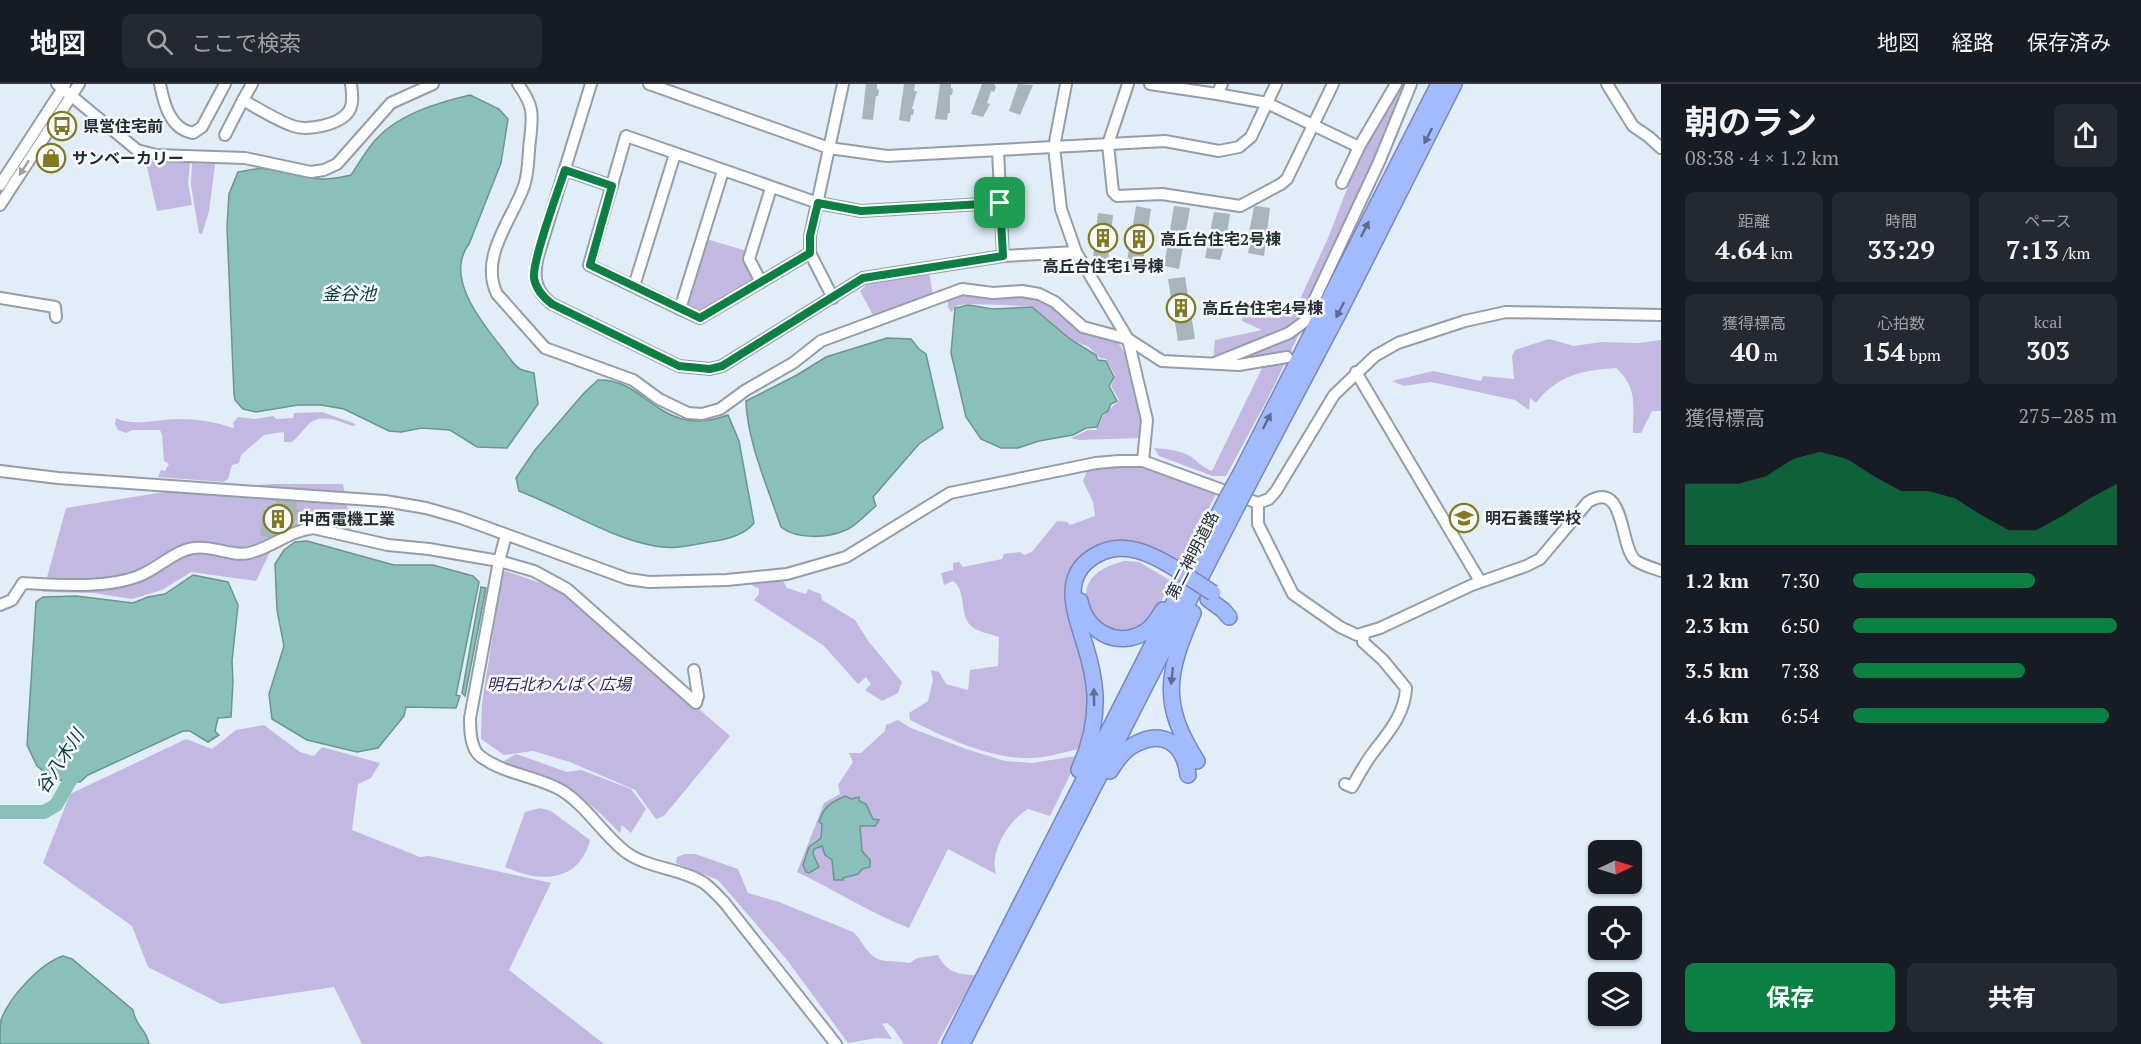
<!DOCTYPE html>
<html lang="ja">
<meta charset="utf-8">
<style>
:root{--surface:#171b24;--page:#242831;--text:#f1f3f6;--muted:#9ea1a6;--line:#363941;--accent:#0b8043}
body{margin:0;font-family:"PT Serif","Noto Sans JP",serif;background:var(--page);color:var(--text);height:100vh;display:flex;flex-direction:column;font-size:22px;white-space:nowrap}
*{box-sizing:border-box;margin:0}
p{font-size:20px;color:var(--muted)}
.icon{flex:none;width:33px;height:33px;fill:none;stroke:currentColor;stroke-width:2;stroke-linecap:round;stroke-linejoin:round}
.map{position:relative;flex:1;overflow:hidden}
.drawer{display:flex;flex-direction:column;background:var(--surface);width:480px}
.drawer>*{flex:none}
.needle{width:39px;rotate:86deg}
.buttons{position:absolute;left:1588px;top:756px;display:grid;gap:12px}
.buttons a{display:grid;place-items:center;width:54px;height:54px;border-radius:9px;background:var(--surface);box-shadow:0 2px 4px #0004;font-size:30px}
.pin{position:absolute;display:grid;place-items:center;width:51px;height:51px;color:#fff;margin:-26px;border-radius:12px;box-shadow:0 3px 9px #0006}
.round{display:grid;place-items:center;flex:none;width:63px;height:63px;border-radius:9px;background:var(--page)}
.overview{display:flex;align-items:center;justify-content:space-between;height:102px;padding:0 24px}
h1{font-size:33px;font-weight:700;line-height:45px}
.metrics{display:grid;grid-template-columns:repeat(3,1fr);gap:9px;height:102px;padding:6px 24px}
.metrics div{display:grid;align-content:center;border-radius:9px;background:var(--page);text-align:center}
.metrics b{font-size:26px;font-weight:700}
.metrics small{font-size:16px;font-weight:400}
.metrics p{font-size:16px}
.chart{height:168px;padding:12px 24px}
.chart p{display:flex;justify-content:space-between}
.chart svg{width:100%;height:108px;margin-top:6px;fill:var(--accent);opacity:.7}
.primary-button{display:flex;gap:12px;margin-top:auto;padding:12px 24px}
.primary-button a{flex:1;height:69px;border-radius:9px;background:var(--accent);color:#fff;font-size:24px;font-weight:700;line-height:69px;text-align:center}
.primary-button a+a{background:var(--page);color:var(--text)}
ul{padding:0 24px;list-style:none;font-size:20px}
li{display:grid;grid-template-columns:96px 72px 1fr;align-items:center;height:45px}
li i{height:15px;border-radius:8px;background:var(--accent)}
header{display:flex;align-items:center;gap:36px;box-sizing:border-box;height:84px;padding:0 30px;background:var(--surface);border-bottom:2px solid var(--line)}
header strong{font-size:28px}
nav{display:flex;gap:33px;margin-inline-start:auto;font-size:21px}
.search{width:420px;height:54px;background:var(--page);display:flex;align-items:center;gap:15px;box-sizing:border-box;padding:0 21px;border-radius:9px;color:var(--muted);font-size:22px}
main{display:flex;flex:1;min-height:0}
.map>svg:first-child{display:block}
</style>
<header>
<strong>地図</strong>
<div class="search"><svg class="icon" aria-label="search" viewBox="0 0 24 24"><circle cx="10" cy="10" r="6"/><path d="M15 15l6 6"/></svg>ここで検索</div>
<nav><a>地図</a><a>経路</a><a>保存済み</a></nav>
</header>
<main>
<div class="map">
<svg width="1661" height="960" viewBox="0 0 1661 960">
<rect width="100%" height="100%" fill="#e1eef7"/>
<g fill="#c3b8e1">
<path d="M1402,0H1406L1395,30L1303,228L1302,235L1289,245L1213,275L1215,256L1262,246L1242,237L1243,230L1248,233L1278,234C1282,226 1291,217 1300,215L1328,154L1364,61L1375,48Z"/>
<path d="M150,75L190,78L188,99L192,121L157,127L147,83Z"/>
<path d="M192,79L215,80L209,127L202,150L199,149L191,101Z"/>
<path d="M706,155L747,167L745,180L755,193V198L701,230L688,226L686,220Z"/>
<path d="M929,188L933,211L874,233L860,207L869,198Z"/>
<path d="M960,210H1016L1044,214L1120,261L1127,274L1137,310L1141,338L1139,354L1079,356L1071,354L1088,346H1096L1103,332L1119,316L1111,302L1115,291L1106,275L1100,274L1089,263L1070,255L1032,222C1007,222 982,219 958,221L951,228L948,223V216Z"/>
<path d="M1300,248L1268,314L1226,392H1213L1159,372L1154,364C1166,365 1177,366 1188,371C1198,376 1199,382 1212,387L1265,278H1225Z"/>
<path d="M1549,255L1574,262L1601,258L1638,259L1661,256V327H1652L1641,349H1633C1633,321 1638,304 1616,284C1584,286 1557,291 1536,319L1530,314L1529,326L1515,316L1431,298L1404,302L1392,297L1433,287L1481,297L1483,292L1514,295L1512,272L1515,266Z"/>
<path d="M322,328L356,340L353,342C340,338 320,328 308,341C302,347 298,353 292,358H284V348L264,351L241,371L239,379L232,381L228,395L223,398L158,393L161,386L165,387L169,380L164,377L162,351L160,346H132L126,349L118,346L115,340L116,334C133,343 159,335 178,335C198,335 215,338 234,344L233,339L238,333L255,335L273,332L277,335L293,334L294,329Z"/>
<path d="M1143,383L1169,391L1216,410L1181,480L1131,459L1073,486L1089,614L1084,664C1067,667 1050,673 1033,674C992,676 946,654 910,636L909,629L928,617L933,596L931,586L939,588L946,600L968,606L970,586L998,582L999,553C991,550 977,548 971,542C959,531 967,507 953,497L944,501L941,489L953,486V479L959,478L963,483L1002,475L1004,470L1020,468L1024,471L1032,468L1057,437L1067,438L1070,441L1095,432L1093,418L1083,397L1087,387L1104,384Z"/>
<path d="M272,400H343L352,448L302,445L273,462L256,497L191,488L162,506L132,515L94,509L43,508L66,424L164,408Z"/>
<path d="M1125,477L1139,478L1171,497L1159,522L1144,543L1119,549L1101,543C1096,535 1088,526 1087,518C1081,493 1106,481 1125,477Z"/>
<path d="M505,487L562,506L730,652L664,732L656,735L635,706L570,678L533,667L504,671L481,655L482,619L501,499Z"/>
<path d="M782,495L787,504L806,510L808,505L821,510L822,516L855,536L869,558L902,598L898,609L882,617L865,606L871,600L866,593L858,600L824,562L754,516L759,510V505L748,499Z"/>
<path d="M898,636L911,644L966,665L1005,677L1032,679L1076,672L1073,685L1050,732L1028,725C1009,736 989,768 996,790L948,765L909,844C870,829 835,806 797,788L824,719L840,710L838,701L853,678L849,669H861L885,647L886,641Z"/>
<path d="M264,641L300,668L314,672L322,663L380,679L371,694L358,700L352,746L420,773L429,772L551,799L509,886L604,960H362L334,903L221,920L148,883L132,842L43,779L70,710L186,655L212,665L236,646Z"/>
<path d="M516,670L567,688L581,686L631,705L646,725L631,749L622,741L620,749L600,729L571,705L502,678Z"/>
<path d="M540,724L551,727L590,756C579,799 539,799 505,783L525,728Z"/>
<path d="M685,770H695L738,785L748,809L779,818L853,848C863,857 867,872 881,876C887,878 900,877 910,879L917,874L938,871C946,888 959,891 976,891L937,960H904L893,944L887,939L882,940L892,955L877,954L848,959L787,876L718,796L676,779L677,773Z"/>
</g>
<g fill="#89c1ba" stroke="#6c9491" stroke-width="1.5">
<path d="M470,11L499,25L508,35L501,79L469,160C444,192 481,238 502,264C507,270 513,281 520,285C524,287 530,288 534,289L538,320L507,364L477,363L450,346L422,344L401,348L389,347L344,325L321,321H298L256,328L243,325L235,316L234,310L227,143L229,110L238,88C247,87 258,83 267,85C303,90 311,101 351,91C358,81 364,70 372,60C395,31 436,19 470,11Z"/>
<path d="M968,221L993,225L1032,223L1070,255L1096,271L1098,276L1106,277L1114,293L1109,302L1117,317L1111,320L1108,327L1102,331L1097,343L1086,344L1073,351L1039,357L1018,364H1001L981,355L966,333L951,269L955,224Z"/>
<path d="M887,254L911,255L919,265L926,270L943,344L919,360L873,413L876,422C867,429 856,442 846,446C828,454 797,456 781,443C768,404 747,357 746,317L797,291L826,273Z"/>
<path d="M598,296C648,294 659,356 728,331L739,357L754,439C744,452 725,456 709,458C691,461 673,466 655,462C607,453 564,424 519,407L516,394L535,366L584,309Z"/>
<path d="M307,457L394,481H433L473,492L479,498L456,611L460,612L456,624L406,623L404,632L378,664L357,668L307,656L272,635L269,610L284,562L277,526L275,480L284,466L295,458Z"/>
<path d="M193,491L228,498L238,521L232,577L233,598L231,633L218,634L215,647L219,651L208,658L190,647H183L88,691L80,698L58,696L49,691L37,682L27,661L36,518L43,513L76,512L133,519L148,513L165,510Z"/>
<path d="M481,503L486,504L465,612L462,609Z"/>
<path d="M845,712L851,715L859,713V717L866,720L873,735L879,736L875,742H860L862,767L870,776V783L862,785L858,790L843,794V796H834L832,776L825,771L822,762L814,765L813,770L819,783L809,789L806,788L803,781L809,763L821,754L822,740L819,738C824,722 830,719 845,712Z"/>
<path d="M63,872L72,875L133,926C136,944 146,944 149,960H0C0,952 0,943 1,936C9,913 41,879 63,872Z"/>
</g>
<g fill="none" stroke-linecap="round" stroke-linejoin="round">
<path stroke="#89c1ba" stroke-width="14" d="M0,728H44L56,721L79,681"/>
</g>
<g fill="#a6b6ba">
<path d="M866,0H877V5L879,6L878,12H876L873,36L862,35Z"/>
<path d="M904,0H915L914,7H917L912,25H914L913,31H911L910,38L899,36Z"/>
<path d="M940,0H951V4L953,5L952,11H950V29H948L947,36L935,35Z"/>
<path d="M982,0H994L996,3L994,8L991,7L987,19L990,20L983,33L971,30Z"/>
<path d="M1018,0L1033,1L1020,31L1009,27Z"/>
<path d="M1136,122L1151,125L1142,185L1126,183Z"/>
<path d="M1174,122L1190,124L1179,185L1164,182Z"/>
<path d="M1256,122L1270,124L1264,172L1248,169L1251,153H1248L1254,123Z"/>
<path d="M1214,128L1230,130L1226,156L1220,176L1205,174Z"/>
<path d="M1098,129L1113,131L1108,177L1093,175Z"/>
<path d="M1185,193L1195,255L1178,257L1168,195Z"/>
<path d="M276,417L297,418L296,425L300,426L299,436L295,435L294,441L269,453L260,452L263,426L272,427V423L275,424Z"/>
</g>
<g fill="none" stroke-linecap="round" stroke-linejoin="round">
<g stroke="#939ea8" stroke-width="14">
<g id="minor">
<path d="M57,0L137,66L156,71L245,74L311,88L324,86L337,80L391,19L433,0"/>
<path d="M160,0C164,20 170,45 193,49L202,43L225,0"/>
<path d="M252,0L243,16C259,25 276,36 293,42C308,47 340,41 349,27C354,19 352,8 351,0"/>
<path d="M518,0C534,22 533,30 530,56C528,71 529,88 524,102C512,136 479,173 497,210L545,264L633,296L659,315L688,329L702,330L720,325L746,306L793,279L821,257L962,205L993,209L1022,207L1039,210L1055,218L1083,243L1128,255L1162,277L1239,281L1287,273"/>
<path d="M591,0L538,172C533,193 535,207 552,220L679,282L710,285L722,282L863,194L1003,172L1076,168"/>
<path d="M649,0L829,64L887,72L1165,57L1219,67L1239,63L1251,53L1276,0"/>
<path d="M1066,0L1054,63L1061,125L1076,168L1128,255L1147,336L1143,377"/>
<path d="M1128,0L1108,60L1113,108L1117,112L1162,110L1240,122L1281,100L1287,95L1333,0"/>
<path d="M1150,0L1217,10L1222,0"/>
<path d="M1607,0L1633,42L1649,53L1661,64"/>
<path d="M1217,10L1267,19L1359,63"/>
<path d="M225,51L243,16"/>
<path d="M998,66L1003,172"/>
<path d="M565,86L612,102"/>
<path d="M723,87L680,225L589,181L626,52L818,119L861,127L1000,119"/>
<path d="M1342,99L1359,63L1396,0"/>
<path d="M0,101L65,1"/>
<path d="M0,121L79,0"/>
<path d="M761,198L749,175L771,104"/>
<path d="M634,202L675,70"/>
<path d="M0,214L55,223L56,233"/>
<path d="M833,214L810,169V152L843,0"/>
<path d="M680,225L700,234L810,169"/>
<path d="M1215,279L1289,249L1304,238L1379,78L1411,0"/>
<path d="M1356,288L1480,497"/>
<path d="M0,387L58,394L385,417L426,424L461,434L628,495L649,498L727,496L787,490L846,473L950,409L1096,379L1119,377H1143L1258,419L1269,415L1276,407L1334,311L1375,272L1398,259L1465,237L1506,228L1661,231"/>
<path d="M1258,419V440L1293,510L1340,543L1357,551L1380,544L1472,501L1526,482L1540,475L1588,418C1626,395 1619,461 1635,476C1641,481 1653,484 1661,487"/>
<path d="M506,451L499,477L470,634C470,645 470,664 480,672C503,690 536,692 561,706C587,722 603,751 627,769C650,785 681,784 704,799C711,804 718,812 724,818L836,960"/>
<path d="M0,521L12,516L23,499C58,501 109,505 141,491C158,484 176,466 194,464C213,461 231,473 249,469C271,464 289,447 313,444L388,461L429,465L499,477L534,487L567,505L696,619L698,612L694,586"/>
<path d="M1345,700L1352,703C1358,692 1364,681 1372,670C1387,650 1405,631 1406,604L1383,576L1363,558L1364,550"/>
</g>
</g>
<g stroke="#7788b7" stroke-width="18">
<g id="highway">
<path d="M1241,389L1439,0"/>
<path d="M1251,395L1338,230L1454,0"/>
<path d="M1208,515L1223,526L1229,533"/>
<path d="M1080,517C1086,547 1117,565 1145,548C1153,543 1158,534 1163,526"/>
<path d="M1193,529C1167,589 1160,619 1197,677"/>
<path d="M1079,686C1090,662 1096,637 1095,611C1094,594 1090,577 1085,561C1075,528 1058,489 1100,469C1126,457 1151,470 1173,483"/>
<path d="M1110,687C1116,677 1122,668 1132,662C1162,644 1184,659 1188,691"/>
<path d="M950,960L1226,416"/>
<path d="M962,960L1237,422"/>
</g>
</g>
<use href="#minor" stroke="#fff" stroke-width="10"/>
<use href="#highway" stroke="#a2baff" stroke-width="15"/>
<g stroke="#7788b7" stroke-width="18" stroke-linecap="butt">
<g id="highway-bridge">
<path d="M1226,416L1241,389"/>
<path d="M1237,422L1251,395"/>
<path d="M1173,483L1213,509"/>
</g>
</g>
<use href="#highway-bridge" stroke="#a2baff" stroke-width="15"/>
</g>
<defs><path id="oneway-solid" d="M-6-.8H1V-3.2L6.5 0L1 3.2V.8H-6Z" transform="scale(1.5)"/></defs>
<g fill="#5e6c8d">
<use href="#oneway-solid" transform="translate(1428 52) rotate(117)"/>
<use href="#oneway-solid" transform="translate(1365 145) rotate(-63)"/>
<use href="#oneway-solid" transform="translate(1340 226) rotate(117)"/>
<use href="#oneway-solid" transform="translate(1267 337) rotate(-63)"/>
<use href="#oneway-solid" transform="translate(1172 592) rotate(96)"/>
<use href="#oneway-solid" transform="translate(1094 613) rotate(-91)"/>
</g>
<use fill="#9ea0a2" href="#oneway-solid" transform="translate(24 84) rotate(123)"/>
<g fill="none" stroke-linecap="round" stroke-linejoin="round">
<g stroke="#fff" stroke-width="12">
<path id="route" d="M565,86L612,102L590,181L700,234L810,169V152L818,119L861,127L1000,119L1003,172L863,194L722,282L710,285L679,282L552,220C544,214 536,206 534,194C532,177 558,107 565,86Z"/>
</g>
<use href="#route" stroke="#0b8043" stroke-width="8"/>
</g>
<defs>
<g id="bus-ring" transform="scale(1.5)"><circle r="9.5" fill="#f5fafe" stroke="#837a20" stroke-width="1.5"/><path d="M-5-6H5V4H4V6H2V4H-2V6H-4V4H-5ZM-3.5-4V0h7V-4ZM-3.5 1.2v1.5H-2V1.2ZM2 1.2v1.5H3.5V1.2Z" fill="#837a20"/></g>
<g id="shop-ring" transform="scale(1.5)"><circle r="9.5" fill="#f5fafe" stroke="#837a20" stroke-width="1.5"/><path d="M-5-2.5h2.3a2.7 3.5 0 0 1 5.4 0H5L5.5 6h-11ZM-1.5-2.5h3a1.5 2.3 0 0 0-3 0Z" fill="#837a20"/></g>
<g id="building-ring" transform="scale(1.5)"><circle r="9.5" fill="#f5fafe" stroke="#837a20" stroke-width="1.5"/><path d="M-4-6H4V6H1V3H-1V6H-4ZM-2.5-4.3h1.7v1.8h-1.7ZM.8-4.3h1.7v1.8H.8ZM-2.5-1h1.7V.8h-1.7ZM.8-1h1.7V.8H.8Z" fill="#837a20"/></g>
<g id="school-ring" transform="scale(1.5)"><circle r="9.5" fill="#f5fafe" stroke="#837a20" stroke-width="1.5"/><path d="M0-5L7-2L0 1L-7-2ZM-4 1L0 2.5L4 1V4Q0 6-4 4Z" fill="#837a20"/></g>
</defs>
<g fill-rule="evenodd">
<use href="#bus-ring" x="62" y="42"/>
<use href="#shop-ring" x="51" y="74"/>
<use href="#building-ring" x="1103" y="154"/>
<use href="#building-ring" x="1139" y="155"/>
<use href="#building-ring" x="1181" y="224"/>
<use href="#school-ring" x="1464" y="434"/>
<use href="#building-ring" x="278" y="435"/>
</g>
<g text-anchor="middle" dominant-baseline="central" stroke-width="5" stroke-linejoin="round" paint-order="stroke">
<g font-size="16" font-weight="bold" fill="#272c30" stroke="#f5fafe" text-anchor="start">
<text x="83" y="42">県営住宅前</text>
<text x="72" y="74">サンベーカリー</text>
<text x="1160" y="155">高丘台住宅2号棟</text>
<text x="1103" y="182" text-anchor="middle">高丘台住宅1号棟</text>
<text x="1202" y="224">高丘台住宅4号棟</text>
<text x="1485" y="434">明石養護学校</text>
<text x="299" y="435">中西電機工業</text>
</g>
<g font-size="16" fill="#272c30" stroke="#f5fafe">
<text transform="translate(1192 471) rotate(-63)">第二神明道路</text>
</g>
<g font-size="16" font-style="italic" fill="#372558" stroke="#f5fafe">
<text x="559" y="600">明石北わんぱく広場</text>
</g>
<g font-size="18" font-style="italic" fill="#0b403b" stroke="#f5fafe">
<text x="349" y="209">釜谷池</text>
<text transform="translate(59 677) rotate(-57)">谷八木川</text>
</g>
</g>
</svg>
<div class="buttons">
<a><svg class="needle" viewBox="-14 -14 28 28"><path d="M0-13l5 13h-10z" fill="#e53935"/><path d="M0 13l5-13h-10z" fill="#9ea1a6"/></svg></a>
<a><svg class="icon" aria-label="locate" viewBox="0 0 24 24"><circle cx="12" cy="12" r="6"/><path d="M12 2v4M12 18v4M2 12h4M18 12h4"/></svg></a>
<a><svg class="icon" aria-label="layers" viewBox="0 0 24 24"><path d="M12 4l9 5-9 5-9-5zM3 14l9 5 9-5"/></svg></a>
</div>
<div class="pin" style="left:1000px;top:119px;background:#1e9e55"><svg class="icon" aria-label="arrive" viewBox="0 0 24 24"><path d="M6 21V4h12l-3 4 3 4H6"/></svg></div>
</div>
<section class="drawer">
<div class="overview"><div><h1>朝のラン</h1><p>08:38 · 4 × 1.2 km</p></div><a class="round"><svg class="icon" aria-label="share" viewBox="0 0 24 24"><path d="M12 15V3M7 8l5-5 5 5M5 13v7h14v-7"/></svg></a></div>
<div class="metrics">
<div><p>距離</p><b>4.64<small> km</small></b></div>
<div><p>時間</p><b>33:29</b></div>
<div><p>ペース</p><b>7:13<small> /km</small></b></div>
</div>
<div class="metrics">
<div><p>獲得標高</p><b>40<small> m</small></b></div>
<div><p>心拍数</p><b>154<small> bpm</small></b></div>
<div><p>kcal</p><b>303</b></div>
</div>
<div class="chart"><p><span>獲得標高</span>275–285 m</p>
<svg viewBox="0 0 160 44" preserveAspectRatio="none"><path d="M0 44V19L10 19L20 19L30 16L40 9L50 6L60 9L70 16L80 22L90 22L100 25L110 32L120 38L130 38L140 32L150 25L160 19V44z"/></svg>
</div>
<ul>
<li><b>1.2 km</b>7:30<i style="width:69%"></i></li>
<li><b>2.3 km</b>6:50<i style="width:100%"></i></li>
<li><b>3.5 km</b>7:38<i style="width:65%"></i></li>
<li><b>4.6 km</b>6:54<i style="width:97%"></i></li>
</ul>
<div class="primary-button"><a>保存</a><a>共有</a></div>
</section>
</main>
